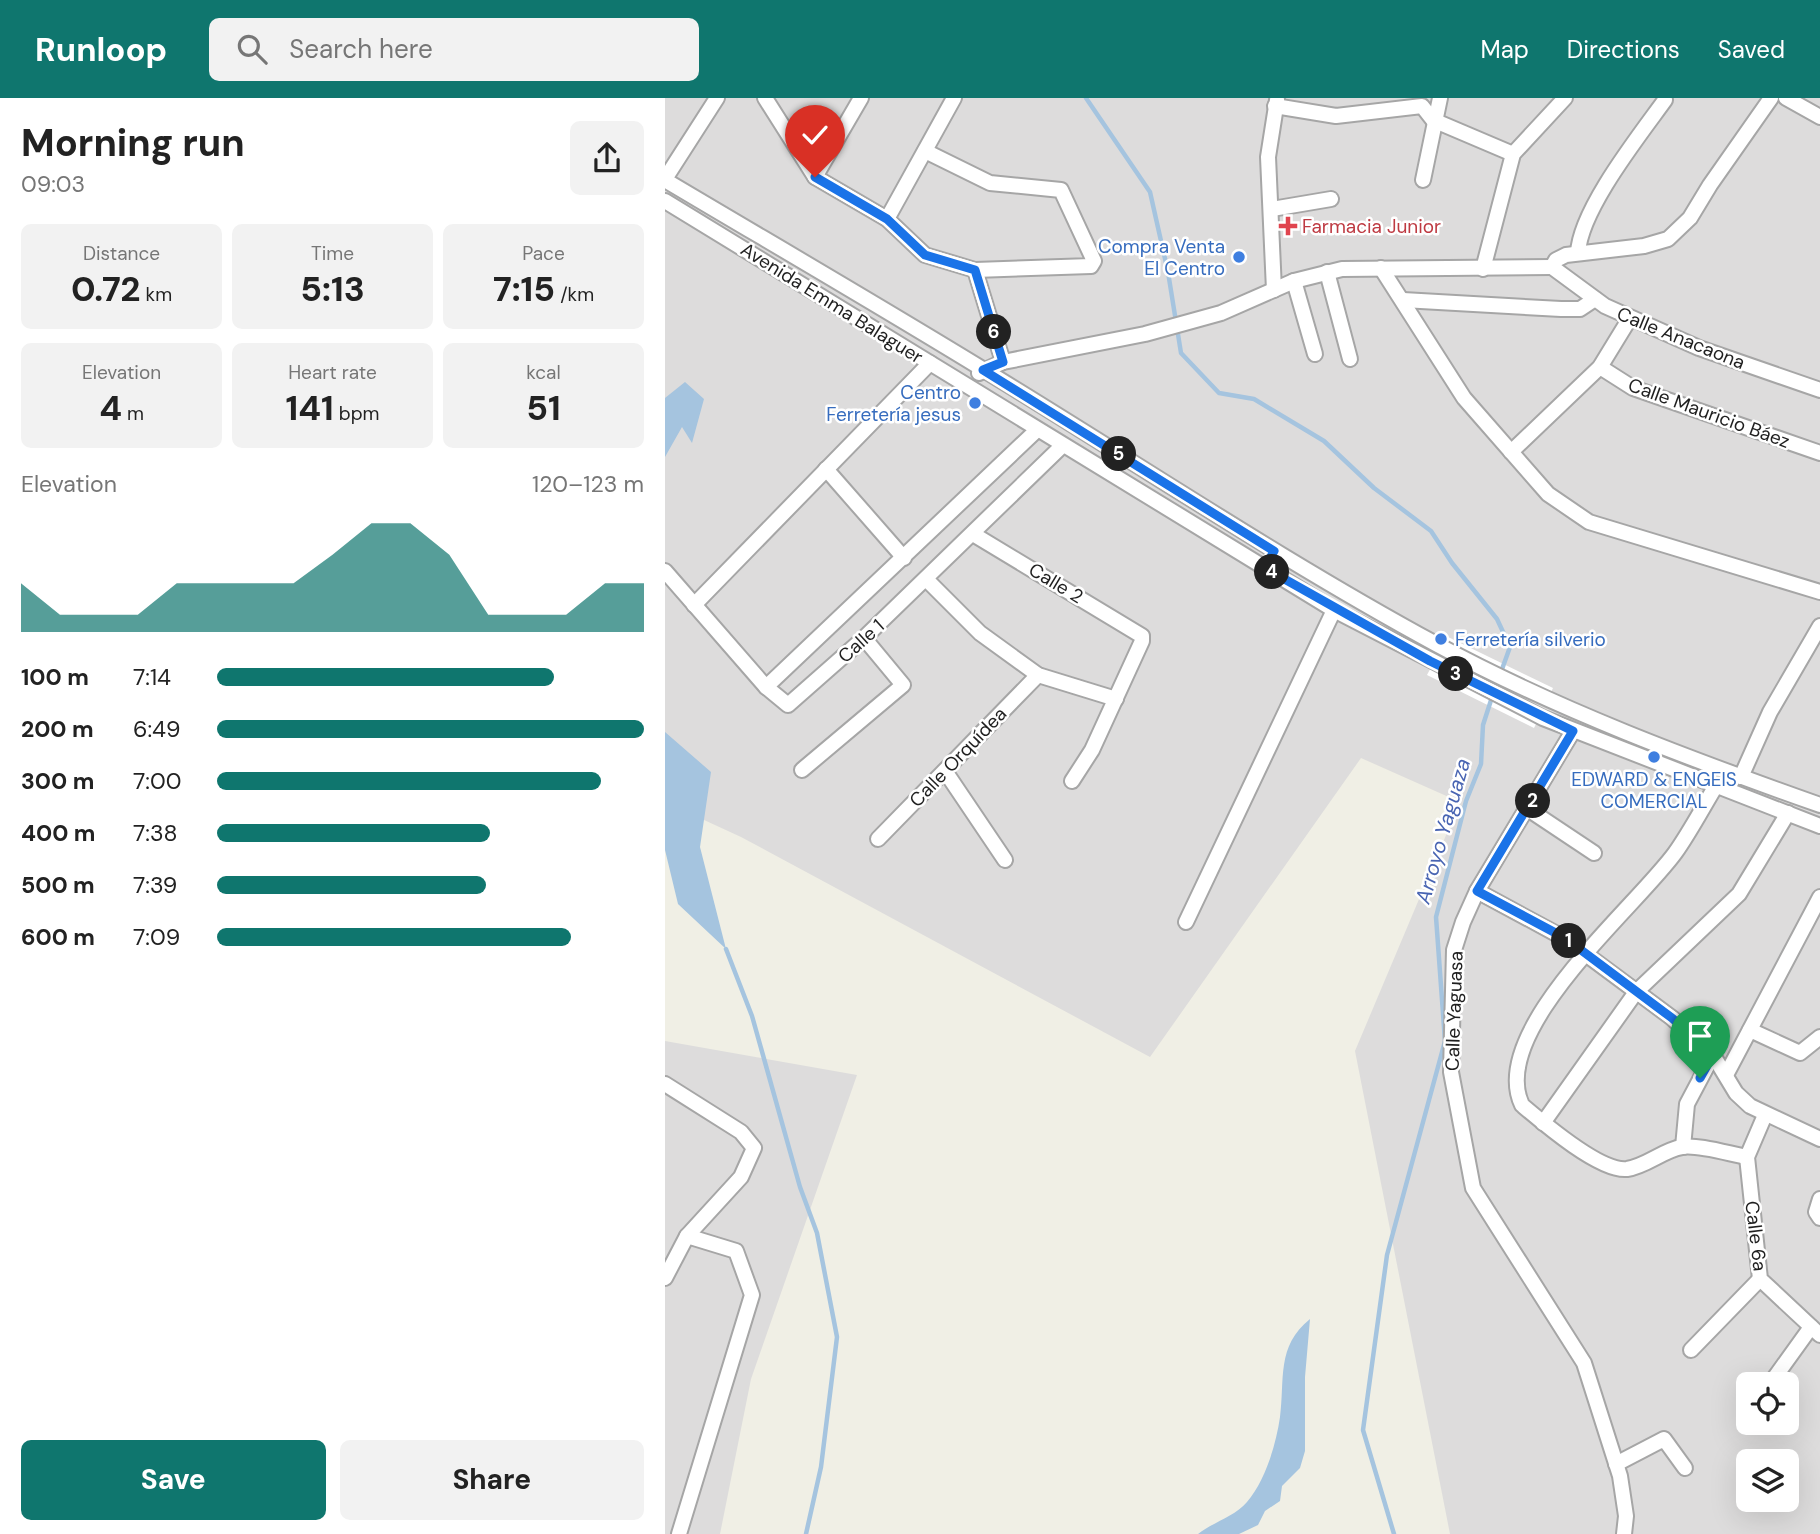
<!DOCTYPE html>
<meta charset="utf-8">
<style>
:root{--surface:#fff;--page:#f2f2f2;--text:#222;--muted:#767676;--accent:#0f766e}
body{margin:0;font-family:"DM Sans",sans-serif;background:var(--page);color:var(--text);height:100vh;display:flex;flex-direction:column;font-size:26px;white-space:nowrap}
*{box-sizing:border-box;margin:0}
p{font-size:23px;color:var(--muted)}
.icon{flex:none;width:38px;height:38px;fill:none;stroke:currentColor;stroke-width:2;stroke-linecap:round;stroke-linejoin:round}
.map{position:relative;flex:1;overflow:hidden}
.sheet{display:flex;flex-direction:column;background:var(--surface);width:665px}
.sheet>*{flex:none}
.buttons{position:absolute;left:1071px;top:1274px;display:grid;gap:14px}
.buttons a{display:grid;place-items:center;width:63px;height:63px;border-radius:10px;background:var(--surface);box-shadow:0 7px 28px #0002;font-size:35px}
.pin{position:absolute;display:grid;place-items:center;width:60px;height:60px;color:#fff;margin:-72px -30px;border-radius:50% 50% 50% 0;rotate:-45deg;box-shadow:0 0 7px #0007}
.pin .icon{rotate:45deg}
.km{position:absolute;width:35px;height:35px;margin:-18px;border-radius:50%;background:#222;color:#fff;font-size:19px;line-height:35px;text-align:center}
.round{display:grid;place-items:center;flex:none;width:74px;height:74px;border-radius:10px;background:var(--page)}
.summary{display:flex;align-items:center;justify-content:space-between;height:119px;padding:0 21px}
h1{font-size:38px;font-weight:700;line-height:52px}
.stats{display:grid;grid-template-columns:repeat(3,1fr);gap:10px;height:119px;padding:7px 21px}
.stats div{display:grid;align-content:center;border-radius:10px;background:var(--page);text-align:center}
.stats b{font-size:35px;font-weight:700}
.stats small{font-size:19px;font-weight:400}
.stats p{font-size:19px}
.chart{height:196px;padding:14px 21px}
.chart p{display:flex;justify-content:space-between}
.chart svg{width:100%;height:126px;margin-top:7px;fill:var(--accent);opacity:.7}
.cta{display:flex;gap:14px;margin-top:auto;padding:14px 21px}
.cta a{flex:1;height:80px;border-radius:10px;background:var(--accent);color:#fff;font-size:28px;font-weight:700;line-height:80px;text-align:center}
.cta a+a{background:var(--page);color:var(--text)}
ul{padding:0 21px;list-style:none;font-size:23px}
li{display:grid;grid-template-columns:112px 84px 1fr;align-items:center;height:52px}
li i{height:18px;border-radius:9px;background:var(--accent)}
header{display:flex;align-items:center;gap:42px;box-sizing:border-box;height:98px;padding:0 35px;background:var(--accent);color:#fff}
header strong{font-size:33px}
nav{display:flex;gap:38px;margin-inline-start:auto;font-size:24px}
.search{width:490px;height:63px;background:var(--page);display:flex;align-items:center;gap:18px;box-sizing:border-box;padding:0 24px;border-radius:10px;color:var(--muted);font-size:26px}
main{display:flex;flex:1;min-height:0}
.map>svg:first-child{display:block}
</style>
<header>
<strong>Runloop</strong>
<div class="search"><svg class="icon" aria-label="search" viewBox="0 0 24 24"><circle cx="10" cy="10" r="6"/><path d="M15 15l6 6"/></svg>Search here</div>
<nav><a>Map</a><a>Directions</a><a>Saved</a></nav>
</header>
<main>
<section class="sheet">
<div class="summary"><div><h1>Morning run</h1><p>09:03</p></div><a class="round"><svg class="icon" aria-label="share" viewBox="0 0 24 24"><path d="M12 15V3M7 8l5-5 5 5M5 13v7h14v-7"/></svg></a></div>
<div class="stats">
<div><p>Distance</p><b>0.72<small> km</small></b></div>
<div><p>Time</p><b>5:13</b></div>
<div><p>Pace</p><b>7:15<small> /km</small></b></div>
</div>
<div class="stats">
<div><p>Elevation</p><b>4<small> m</small></b></div>
<div><p>Heart rate</p><b>141<small> bpm</small></b></div>
<div><p>kcal</p><b>51</b></div>
</div>
<div class="chart"><p><span>Elevation</span>120–123 m</p>
<svg viewBox="0 0 160 44" preserveAspectRatio="none"><path d="M0 44V27L10 38L20 38L30 38L40 27L50 27L60 27L70 27L80 17L90 6L100 6L110 17L120 38L130 38L140 38L150 27L160 27V44z"/></svg>
</div>
<ul>
<li><b>100 m</b>7:14<i style="width:79%"></i></li>
<li><b>200 m</b>6:49<i style="width:100%"></i></li>
<li><b>300 m</b>7:00<i style="width:90%"></i></li>
<li><b>400 m</b>7:38<i style="width:64%"></i></li>
<li><b>500 m</b>7:39<i style="width:63%"></i></li>
<li><b>600 m</b>7:09<i style="width:83%"></i></li>
</ul>
<div class="cta"><a>Save</a><a>Share</a></div>
</section>
<div class="map">
<svg width="1155" height="1436" viewBox="0 0 1155 1436">
<rect width="100%" height="100%" fill="#f0efe5"/>
<g fill="#dddcdc" fill-rule="evenodd">
<path d="M0,0H1155V1436H785L690,953L795,704L696,660L485,959L76,739L0,704ZM1083,1286H1122V1325H1083ZM1083,1363H1122V1402H1083Z"/>
<path d="M0,943L192,977L86,1281L55,1436H0Z"/>
</g>
<g fill="#a5c4df">
<path d="M20,284L39,301L27,345L17,329L0,359V300Z"/>
<path d="M0,634L46,674L35,749L61,851L13,806L0,752Z"/>
<path d="M645,1221L640,1279V1353L635,1370L617,1388L615,1403L600,1413L593,1427L574,1436H533C548,1424 569,1419 582,1404C600,1383 611,1347 615,1319C620,1282 611,1248 645,1221Z"/>
</g>
<g fill="#fff">
<path d="M781,538L888,590L880,607L773,555Z"/>
<path d="M771,560L878,612L869,630L762,577Z"/>
</g>
<g fill="none" stroke-linecap="round" stroke-linejoin="round">
<g stroke="#a5c4df" stroke-width="4.5">
<path d="M421,0L485,94L503,174L516,255L554,295L589,301L659,343L709,390L766,433L787,465L832,521L845,549L836,574"/>
<path d="M61,851L87,918L135,1089L152,1135L172,1239L156,1369L141,1436"/>
<path d="M729,1436L698,1332L722,1157L780,943L771,819L801,703L816,666L818,627L828,596"/>
</g>
<g stroke="#a6a6a6" stroke-width="18">
<g id="minor">
<path d="M100,0L150,79L222,121L260,157L310,172L338,264"/>
<path d="M1121,0L1155,19"/>
<path d="M610,8L671,18L757,8L768,22L848,56"/>
<path d="M260,53L325,85L396,92L429,163L426,168L310,172"/>
<path d="M150,79L196,0"/>
<path d="M0,81L52,0"/>
<path d="M0,82C106,145 213,207 319,272C469,363 616,462 771,546C893,612 1025,661 1155,707"/>
<path d="M758,82L775,0"/>
<path d="M0,103L669,512L878,620L1155,728"/>
<path d="M607,111L666,101"/>
<path d="M222,121L289,0"/>
<path d="M913,155C915,112 974,38 1000,2"/>
<path d="M887,169L891,162L901,157L979,148L1003,141L1025,120L1045,87L1106,0"/>
<path d="M887,169L940,208L1034,250L1155,292"/>
<path d="M716,170L799,300L883,396L924,424L1155,494"/>
<path d="M818,171L848,56L900,0"/>
<path d="M662,174L685,261"/>
<path d="M629,183L650,256"/>
<path d="M609,192L603,59L612,2"/>
<path d="M738,202L896,211H915L930,201"/>
<path d="M935,269L968,290L1155,355"/>
<path d="M314,275L338,264L480,236L556,215L629,183L677,171L887,169"/>
<path d="M846,354L935,269L965,220"/>
<path d="M161,371L239,460"/>
<path d="M308,436L477,538V543L427,652L407,683"/>
<path d="M0,473L101,589L123,607L199,540L397,348"/>
<path d="M261,481L315,535L373,577L451,601"/>
<path d="M29,507L265,265"/>
<path d="M101,589L372,332"/>
<path d="M908,633L812,793L798,824L789,852L786,974L808,1090L919,1265L955,1378L961,1418L959,1436"/>
<path d="M137,672L238,587L199,540"/>
<path d="M280,673L340,762"/>
<path d="M1076,679L1105,614L1155,528"/>
<path d="M1052,686C1038,709 1025,734 1010,755C970,810 822,933 857,1007C877,1024 935,1074 962,1071C982,1068 998,1052 1017,1049C1032,1046 1065,1056 1082,1059"/>
<path d="M863,711L929,755"/>
<path d="M213,741L373,577"/>
<path d="M812,793L899,840L1007,920L1048,957L1071,995L1085,1008L1155,1041"/>
<path d="M521,824L669,512"/>
<path d="M1085,932L1135,955L1155,939"/>
<path d="M1061,977L1155,799"/>
<path d="M0,986L76,1034L89,1050L76,1079L22,1138L0,1180"/>
<path d="M1100,1017L1082,1059L1095,1181L1155,1237"/>
<path d="M878,1025L971,894L1074,796L1123,715"/>
<path d="M1018,1049L1022,1006L1048,957"/>
<path d="M1155,1101L1151,1114L1155,1120"/>
<path d="M1026,1252L1095,1181"/>
<path d="M1105,1286L1146,1229"/>
<path d="M1083,1318V1317"/>
<path d="M951,1366L999,1341L1020,1370"/>
<path d="M14,1436L87,1197L71,1153L22,1138"/>
</g>
</g>
<use href="#minor" stroke="#fff" stroke-width="14"/>
</g>
<g fill="none" stroke-linecap="round" stroke-linejoin="round">
<g stroke="#fff" stroke-width="14">
<path id="route" d="M150,79L222,121L260,157L310,172L338,264L318,272L609,453L600,470L765,563L908,633L812,793L900,840L1007,920L1048,957L1035,980"/>
</g>
<use href="#route" stroke="#1a73e8" stroke-width="9"/>
</g>
<path fill="#e0444e" stroke="#fff" stroke-width="2.5" d="M619.5 117.5h7v7h7v7h-7v7h-7v-7h-7v-7h7z"/>
<g fill="#3f7fe0" stroke="#fff" stroke-width="2.5">
<circle cx="574" cy="159" r="7"/>
<circle cx="310" cy="305" r="7"/>
<circle cx="776" cy="541" r="7"/>
<circle cx="989" cy="659" r="7"/>
</g>
<g text-anchor="middle" dominant-baseline="central" stroke-width="5" stroke-linejoin="round" paint-order="stroke">
<g font-size="19" fill="#be3a42" stroke="#fff" text-anchor="start">
<text x="637" y="128">Farmacia Junior</text>
</g>
<g font-size="19" fill="#366cbe" stroke="#fff" text-anchor="end">
<text x="560" y="148">Compra Venta<tspan x="560" dy="22">El Centro</tspan></text>
<text x="296" y="294">Centro<tspan x="296" dy="22">Ferretería jesus</tspan></text>
<text x="790" y="541" text-anchor="start">Ferretería silverio</text>
<text x="989" y="681" text-anchor="middle">EDWARD &amp; ENGElS<tspan x="989" dy="22">COMERCIAL</tspan></text>
</g>
<g font-size="19" fill="#1f1f1f" stroke="#fff">
<text transform="translate(167 205) rotate(32)">Avenida Emma Balaguer</text>
<text transform="translate(1016 240) rotate(22)">Calle Anacaona</text>
<text transform="translate(1044 315) rotate(20)">Calle Mauricio Báez</text>
<text transform="translate(391 485) rotate(31)">Calle 2</text>
<text transform="translate(196 543) rotate(-42)">Calle 1</text>
<text transform="translate(293 659) rotate(-46)">Calle Orquídea</text>
<text transform="translate(789 913) rotate(-88)">Calle Yaguasa</text>
<text transform="translate(1091 1138) rotate(83)">Calle 6a</text>
</g>
<g font-size="21" font-style="italic" fill="#4864b2" stroke="#fff">
<text transform="translate(778 733) rotate(-74)">Arroyo Yaguaza</text>
</g>
</g>
</svg>
<div class="buttons">
<a><svg class="icon" aria-label="locate" viewBox="0 0 24 24"><circle cx="12" cy="12" r="6"/><path d="M12 2v4M12 18v4M2 12h4M18 12h4"/></svg></a>
<a><svg class="icon" aria-label="layers" viewBox="0 0 24 24"><path d="M12 4l9 5-9 5-9-5zM3 14l9 5 9-5"/></svg></a>
</div>
<div class="pin" style="left:1035px;top:980px;background:#1e9e55"><svg class="icon" aria-label="arrive" viewBox="0 0 24 24"><path d="M6 21V4h12l-3 4 3 4H6"/></svg></div>
<div class="pin" style="left:150px;top:79px;background:#d93025"><svg class="icon" aria-label="check" viewBox="0 0 24 24"><path d="M5 12l5 5 9-10"/></svg></div>
<b class="km" style="left:904px;top:843px">1</b>
<b class="km" style="left:868px;top:703px">2</b>
<b class="km" style="left:791px;top:576px">3</b>
<b class="km" style="left:607px;top:474px">4</b>
<b class="km" style="left:454px;top:356px">5</b>
<b class="km" style="left:329px;top:234px">6</b>
</div>
</main>
